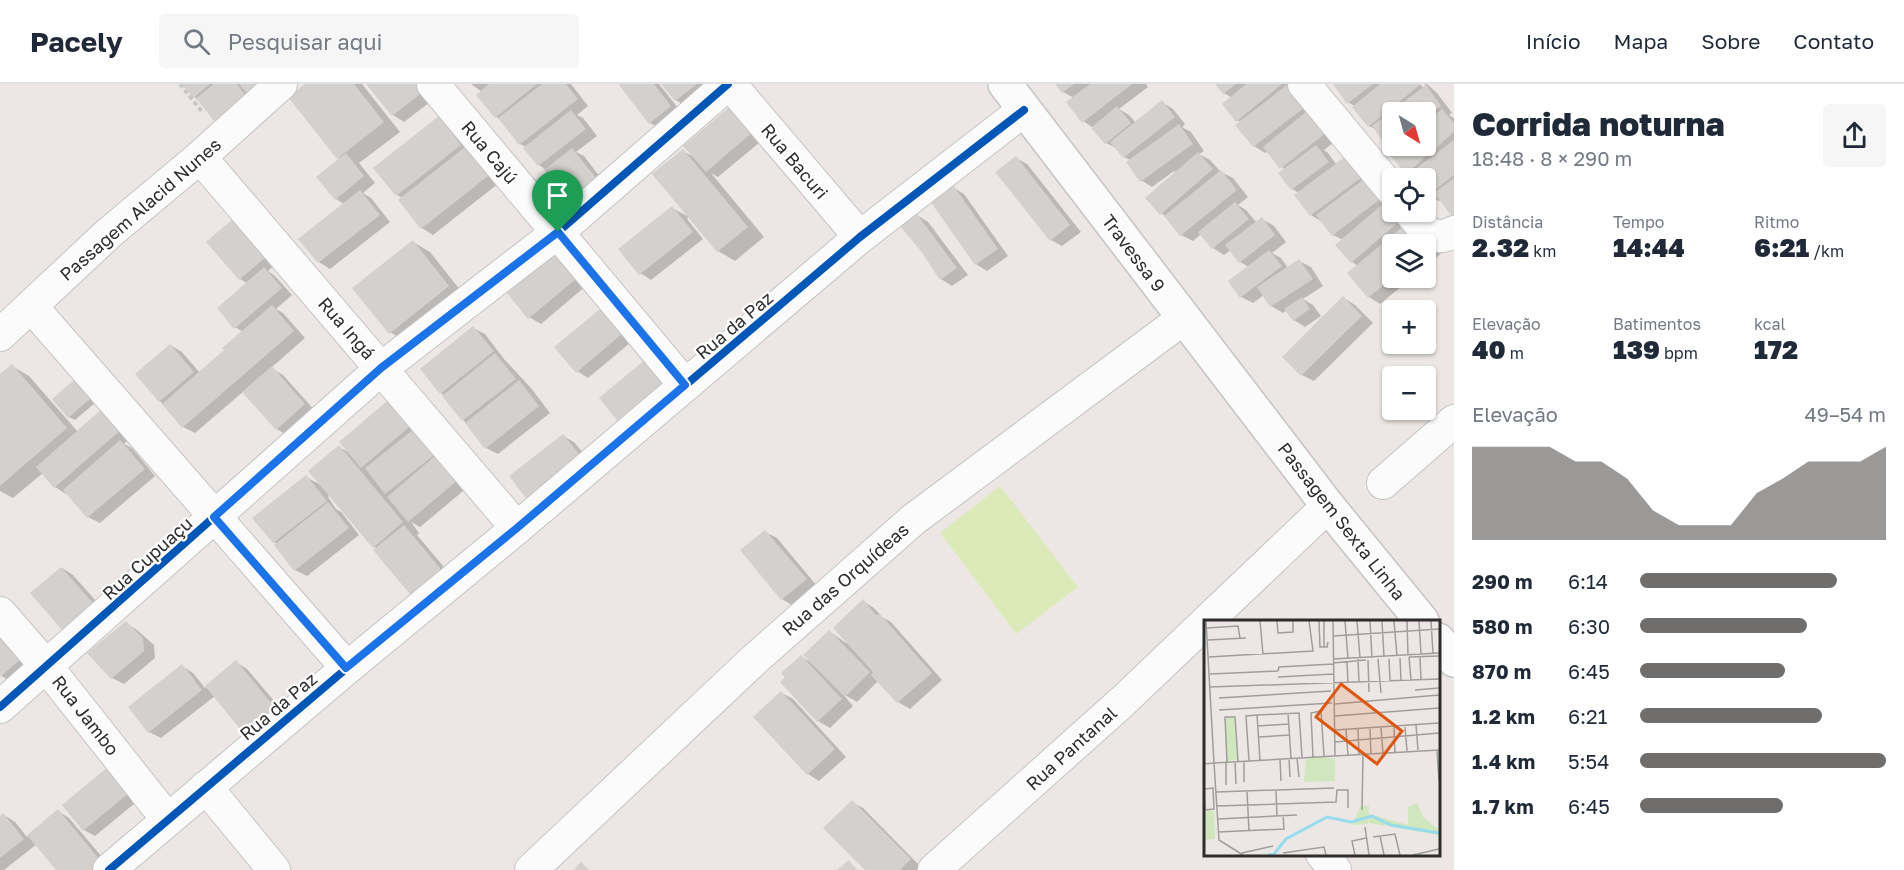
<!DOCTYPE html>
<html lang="pt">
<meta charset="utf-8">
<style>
:root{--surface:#fff;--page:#f6f6f7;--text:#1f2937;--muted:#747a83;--line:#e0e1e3;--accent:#706e6d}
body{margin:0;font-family:"Golos Text",sans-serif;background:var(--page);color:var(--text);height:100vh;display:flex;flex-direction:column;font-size:22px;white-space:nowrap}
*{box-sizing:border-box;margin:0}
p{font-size:20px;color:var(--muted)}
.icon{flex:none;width:33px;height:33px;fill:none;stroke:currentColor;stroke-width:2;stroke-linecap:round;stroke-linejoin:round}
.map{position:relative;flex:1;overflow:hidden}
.details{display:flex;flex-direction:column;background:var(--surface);width:450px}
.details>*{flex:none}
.needle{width:39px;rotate:143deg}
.buttons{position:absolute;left:1382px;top:18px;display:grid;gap:12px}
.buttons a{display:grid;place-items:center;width:54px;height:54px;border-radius:6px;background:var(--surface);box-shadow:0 2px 4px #0004;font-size:30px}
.pin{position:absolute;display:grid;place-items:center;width:51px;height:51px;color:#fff;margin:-62px -26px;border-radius:50% 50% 50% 0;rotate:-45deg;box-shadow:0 0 6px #0007}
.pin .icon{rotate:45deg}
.round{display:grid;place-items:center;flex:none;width:63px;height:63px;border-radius:6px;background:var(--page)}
.headline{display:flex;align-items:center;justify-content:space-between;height:102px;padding:0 18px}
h1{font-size:33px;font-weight:800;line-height:45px}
.metrics{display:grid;grid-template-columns:repeat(3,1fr);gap:9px;height:102px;padding:6px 18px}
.metrics div{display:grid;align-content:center}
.metrics b{font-size:26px;font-weight:800}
.metrics small{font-size:16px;font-weight:400}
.metrics p{font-size:16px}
.chart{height:168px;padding:12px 18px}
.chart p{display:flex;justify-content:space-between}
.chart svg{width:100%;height:108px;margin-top:6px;fill:var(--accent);opacity:.7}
ul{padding:0 18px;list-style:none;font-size:20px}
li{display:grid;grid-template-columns:96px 72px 1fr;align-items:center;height:45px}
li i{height:15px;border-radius:8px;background:var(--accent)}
header{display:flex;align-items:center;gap:36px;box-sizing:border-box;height:84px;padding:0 30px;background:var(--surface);border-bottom:2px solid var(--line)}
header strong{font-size:28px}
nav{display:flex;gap:33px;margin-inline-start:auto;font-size:21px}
.search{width:420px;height:54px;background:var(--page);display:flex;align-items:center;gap:15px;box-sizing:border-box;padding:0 21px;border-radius:6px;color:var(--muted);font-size:22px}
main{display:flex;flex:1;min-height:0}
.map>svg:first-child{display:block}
</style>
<header>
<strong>Pacely</strong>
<div class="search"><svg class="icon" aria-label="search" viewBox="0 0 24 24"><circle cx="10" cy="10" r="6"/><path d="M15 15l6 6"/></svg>Pesquisar aqui</div>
<nav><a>Início</a><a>Mapa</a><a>Sobre</a><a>Contato</a></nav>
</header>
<main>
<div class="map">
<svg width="1454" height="786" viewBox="0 0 1454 786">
<rect width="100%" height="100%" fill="#ece7e4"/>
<path fill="#dceaba" d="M1000,402L1078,503L1016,550L940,449Z"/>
<g fill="#0003" fill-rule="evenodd">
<path d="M183,0H271L226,42L215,35Z"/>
<path d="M308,0H362L400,48L359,79L375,99L363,109L371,114L390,138L330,185L319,178L344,120L336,115L341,75L338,73Z"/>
<path d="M368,0L438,12L404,38L393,31Z"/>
<path d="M471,0H571L588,22L577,31L583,34L597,52L576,68L584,72L606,101L580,122L568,116L546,86L539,81L526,63L520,60L501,36L496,33L482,8Z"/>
<path d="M623,0H659L682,29L662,45L650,39Z"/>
<path d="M663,0H716L687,23L676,16Z"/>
<path d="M1057,0H1146L1148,3L1119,25L1129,31L1136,39L1162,18L1173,25L1185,40L1182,43L1191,48L1204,67L1199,70L1210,76L1221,88L1233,94L1248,113L1238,121L1246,126L1257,139L1262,135L1274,142L1286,158L1272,169L1281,174L1288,184L1299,177L1311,183L1323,202L1303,215L1313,221L1321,232L1305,243L1294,236L1287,226L1283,229L1271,222L1264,211L1253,219L1241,213L1249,183L1240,178L1231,166L1224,171L1213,164L1201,150L1193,157L1181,151L1167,133L1161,129L1176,89L1174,87L1152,103L1141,96L1130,76L1124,73L1118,65L1106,59L1092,43L1083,37L1074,14L1063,8Z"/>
<path d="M1217,0H1303L1347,48L1324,66L1328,69L1336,80L1354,67L1392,128H1410L1443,168L1425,183V160H1392V194H1412L1380,220L1369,213L1358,182L1352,178L1343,156L1333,151L1322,138L1311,131L1299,109L1292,105L1280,89L1285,86L1268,67L1265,69L1254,62L1241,38L1237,36L1232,14L1224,9Z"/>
<path d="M1334,0H1420L1425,6L1428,4L1424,0H1427L1437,9L1452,29L1449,31L1454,34V132L1442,116L1439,117L1428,111L1425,107V94H1416L1407,89L1396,66L1388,62L1377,46L1369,42L1355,22L1349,19ZM1392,28H1425V62H1392Z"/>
<path d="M738,17L771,49L718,93L711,89L764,153L735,177L718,167L683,67L694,73Z"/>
<path d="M439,34L450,41L499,99L433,151L422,144L403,114L397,111Z"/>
<path d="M1016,74L1027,80L1081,148L1062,162L1051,156Z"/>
<path d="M953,103L964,110L1008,172L987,187L976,180Z"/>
<path d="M672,124L689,133L687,135L703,155L651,196L640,189Z"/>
<path d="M917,131L928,138L968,191L952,202L941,195L922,166Z"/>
<path d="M234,135L277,179L268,187L275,192L292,211L276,225L283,229L305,254L271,284L283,291L316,328L288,352L277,345L244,307L195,349L183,343L137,291L170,261L182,268L200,289L226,266L243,248L235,243L247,199L240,195Z"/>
<path d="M413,158L430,168L465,212L406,258L390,248Z"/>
<path d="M561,165L593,196L541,240L529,233Z"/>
<path d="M1344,214L1355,221L1373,239L1314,297L1302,291L1284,273Z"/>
<path d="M610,218L642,249L588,294L577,287Z"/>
<path d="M473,244L485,250L504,275L531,304L550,329L498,370L486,364L422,285Z"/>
<path d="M12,282L29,292L78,348L103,325L132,352L124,360L132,364L155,392L100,439L88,433L67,408L66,410L55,403L43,389L13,414L0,407V292Z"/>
<path d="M102,313L75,336L69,333L54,315Z"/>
<path d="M394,314L474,398L420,443L411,438L419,449L417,451L460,502L374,463L330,411L328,413L336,425L343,429H342L359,451L307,492L295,486L277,460L274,458L306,393L323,402L339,363L350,369Z"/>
<path d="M563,352L574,358L594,382L542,423Z"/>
<path d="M765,448L777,454L817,502L793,522L782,515Z"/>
<path d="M62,484L73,491L104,526L74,552L63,545Z"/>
<path d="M863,517L874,524L882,533L891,538L942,596L910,625L898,618L878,597L857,618L843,610L853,622L830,644L818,637L782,598L801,573L811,578L829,547L846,559Z"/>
<path d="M126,539L137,546L154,561L155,574L124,600L112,594Z"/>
<path d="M0,548L31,582L12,598L0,591Z"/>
<path d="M236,578L247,585L292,638L215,612L161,654L149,648L182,582L193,589L205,604Z"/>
<path d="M782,609L793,615L846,673L819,697L808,690Z"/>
<path d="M115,679L146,710L95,752L84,746Z"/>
<path d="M852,718L863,724L921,783L918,786H867Z"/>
<path d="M58,727L69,734L113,786H58L37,760L4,786H0V734L4,731L15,738L27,753Z"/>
</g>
<g fill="#d3d0cd">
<path d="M182,0H210L193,14Z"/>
<path d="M212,0H237L246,12L214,37L196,14L213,1Z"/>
<path d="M239,0H260L247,10Z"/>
<path d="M305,0H354L384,38L337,75L288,13Z"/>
<path d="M366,0H423L427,5L392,32Z"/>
<path d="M489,0H537L495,34L476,11Z"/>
<path d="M542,0H566L578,15L519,61L498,34Z"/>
<path d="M620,0H654L671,22L649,40L619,1Z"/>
<path d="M661,0H697L675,17Z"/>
<path d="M1055,0H1074L1062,9Z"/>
<path d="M1090,0H1132L1082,39L1066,18Z"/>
<path d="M1215,0H1236L1223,10Z"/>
<path d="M1246,0H1282L1236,38L1222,20Z"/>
<path d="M1288,0H1300L1313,17L1253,63L1235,41Z"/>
<path d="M1333,0H1373L1347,20Z"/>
<path d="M1380,0H1421L1368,43L1352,23Z"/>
<path d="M1426,1L1441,22L1425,34V28H1392V59L1387,63L1372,42Z"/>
<path d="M738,16L760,42L706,88L683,62Z"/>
<path d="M1162,16L1175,33L1123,74L1110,58Z"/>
<path d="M1318,18L1336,41L1280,85L1263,63Z"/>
<path d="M1117,22L1131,39L1105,60L1091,44Z"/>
<path d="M1442,25L1454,39V48L1406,90L1389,70L1399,62H1425V39Z"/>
<path d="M571,26L586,45L538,82L523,64Z"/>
<path d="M439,32L461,61L396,112L373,84Z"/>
<path d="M1179,40L1193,60L1140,98L1126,78Z"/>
<path d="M1454,56V91L1427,112L1425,109V94H1414L1410,89Z"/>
<path d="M1316,61L1329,78L1291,106L1278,89Z"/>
<path d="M465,63L488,92L421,145L398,116Z"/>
<path d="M572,64L596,94L567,117L544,86Z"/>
<path d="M683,65L748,143L717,168L652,90Z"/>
<path d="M1354,66L1370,87L1310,132L1294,111Z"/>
<path d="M1198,68L1213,85L1160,131L1145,114Z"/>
<path d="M346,69L364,92L335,116L316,93Z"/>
<path d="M1016,72L1070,141L1050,157L995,88Z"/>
<path d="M1221,86L1237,106L1180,152L1164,132Z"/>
<path d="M1368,92L1384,112L1332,152L1316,131Z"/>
<path d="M1454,94V135L1434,109Z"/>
<path d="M953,101L998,165L975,181L930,117Z"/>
<path d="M360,106L380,131L318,179L298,155Z"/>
<path d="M1392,112V128H1405L1408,130L1351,179L1335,161Z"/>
<path d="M1235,118L1249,135L1212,165L1198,148Z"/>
<path d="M672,122L693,148L639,191L618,165Z"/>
<path d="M917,130L957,184L940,196L921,167L899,141Z"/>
<path d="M1262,133L1275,151L1239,179L1225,161Z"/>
<path d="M234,134L267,172L239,196L206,158Z"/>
<path d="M1412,135L1433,161L1425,167V160H1392V194L1368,214L1347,189Z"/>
<path d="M413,156L449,202L389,250L352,204Z"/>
<path d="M561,163L583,189L528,235L507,209Z"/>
<path d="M1269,166L1282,182L1240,214L1228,197Z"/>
<path d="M1299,175L1313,195L1270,223L1257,203Z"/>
<path d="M264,183L282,204L234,245L217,224Z"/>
<path d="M1343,212L1362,232L1301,292L1282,273Z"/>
<path d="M1302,213L1310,225L1293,237L1284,225Z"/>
<path d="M610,217L631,242L576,289L554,263Z"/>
<path d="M272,221L294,247L182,344L162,320L224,266L222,264Z"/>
<path d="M473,242L494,267L440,310L420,285Z"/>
<path d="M170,260L194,288L159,318L135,290Z"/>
<path d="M495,269L516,295L462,337L442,312Z"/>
<path d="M652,270L673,296L620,340L599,314Z"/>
<path d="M12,280L67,344L0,402V290Z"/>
<path d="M272,282L305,320L276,346L242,308Z"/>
<path d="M81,290L97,309L68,334L52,315Z"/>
<path d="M519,296L539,322L485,365L465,339Z"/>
<path d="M393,312L415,338L361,384L339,358Z"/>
<path d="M103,324L122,345L54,404L36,383Z"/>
<path d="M419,341L439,367L385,410L365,384Z"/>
<path d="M563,350L583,375L529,418L509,392Z"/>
<path d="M120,356L145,385L87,434L63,406Z"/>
<path d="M339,361L403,438L373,464L308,387Z"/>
<path d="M442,366L464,391L408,438L387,413Z"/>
<path d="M306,391L327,417L273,459L252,434Z"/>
<path d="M328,418L349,444L294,487L274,461Z"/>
<path d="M404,441L449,495L419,521L373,466Z"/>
<path d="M765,446L807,495L781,516L740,466Z"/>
<path d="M61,483L93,519L62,546L30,509Z"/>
<path d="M863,515L876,531L880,530L932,589L897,619L871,591L873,588L833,544Z"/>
<path d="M126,537L143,554L144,567L111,595L87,569Z"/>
<path d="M829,546L870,588L845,613L803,571Z"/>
<path d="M0,551L21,575L0,593Z"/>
<path d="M801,571L842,615L817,638L780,598L785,593L781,589Z"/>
<path d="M236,576L281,631L250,657L205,602Z"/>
<path d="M182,580L202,606L148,649L128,623Z"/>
<path d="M781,607L835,665L807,691L753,633Z"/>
<path d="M115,677L136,703L83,747L62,721Z"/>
<path d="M852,716L911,775L900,786H865L823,744Z"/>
<path d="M58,725L103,780L96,786H56L27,751Z"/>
<path d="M3,729L24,755L0,774V732Z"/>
<path d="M849,776L857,786H837Z"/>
<path d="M581,778L589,786H574Z"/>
</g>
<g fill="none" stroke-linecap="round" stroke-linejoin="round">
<g stroke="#c5c4c4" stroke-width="34">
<g id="street">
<path d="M433,0L685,301"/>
<path d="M730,0L860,153"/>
<path d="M1304,0L1392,106"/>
<path d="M200,73L517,444"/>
<path d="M1410,128C1424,144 1430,160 1454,148"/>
<path d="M31,222L347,584"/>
<path d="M0,251L109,149L200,73L281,0"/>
<path d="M1383,399L1454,337"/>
<path d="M0,529L47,583L168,736"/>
<path d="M1207,537L1328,422"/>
<path d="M0,623L382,284L558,148L728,0"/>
<path d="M206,703L274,786"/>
<path d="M1322,770L1335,786"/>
<path d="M109,786L347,584L517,444L860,153L1024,26"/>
<path d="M531,786L755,575L914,435L1184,234"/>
<path d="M934,786L1122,618L1205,539"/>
</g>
</g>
<g stroke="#c5c4c4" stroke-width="36">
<g id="secondary">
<path d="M1005,0L1328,422L1422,537"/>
<path d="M1438,556L1454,576"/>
</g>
</g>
<path stroke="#c8c8c8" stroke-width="4" stroke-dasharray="4.5 3" stroke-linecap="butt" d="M180,0L203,29"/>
<use href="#street" stroke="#fcfbfb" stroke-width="32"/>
<use href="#secondary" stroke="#fcfbfb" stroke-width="33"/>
<g stroke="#fff" stroke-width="11">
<g id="cycleway">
<path d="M0,623L382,284L558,148L728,0"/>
<path d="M109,786L347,584L517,444L860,153L1024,26"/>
</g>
</g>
<use href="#cycleway" stroke="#0057b8" stroke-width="8"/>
</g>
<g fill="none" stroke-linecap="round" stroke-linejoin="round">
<g stroke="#fff" stroke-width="12">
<path id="route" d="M558,148L685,301L517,444L346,584L214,433L381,284Z"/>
</g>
<use href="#route" stroke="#1a73e8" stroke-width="8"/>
</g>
<g text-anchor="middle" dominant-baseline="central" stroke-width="4.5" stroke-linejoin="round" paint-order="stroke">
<g font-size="18" fill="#2d2d2d" stroke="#fff">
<text transform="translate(490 68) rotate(50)">Rua Cajú</text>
<text transform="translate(795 77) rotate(50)">Rua Bacuri</text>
<text transform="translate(140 125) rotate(-41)">Passagem Alacid Nunes</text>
<text transform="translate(1134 169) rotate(53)">Travessa 9</text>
<text transform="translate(734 241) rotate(-40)">Rua da Paz</text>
<text transform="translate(347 244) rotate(49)">Rua Ingá</text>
<text transform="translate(1342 437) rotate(52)">Passagem Sexta Linha</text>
<text transform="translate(147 474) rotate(-42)">Rua Cupuaçu</text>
<text transform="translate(845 495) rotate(-41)">Rua das Orquídeas</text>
<text transform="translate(278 622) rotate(-40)">Rua da Paz</text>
<text transform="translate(86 631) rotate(52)">Rua Jambo</text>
<text transform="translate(1071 664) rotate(-42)">Rua Pantanal</text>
</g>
</g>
<g transform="translate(1204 536)">
<rect width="236" height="236" fill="#ece7e4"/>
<path d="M21,97H30L33,140L23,141ZM0,191H10L11,219L0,220Z" fill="#d0e6bc"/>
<path d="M107,138H131V161L100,162L102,140ZM213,183L219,197L235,210V215L165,203V194L204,205V187Z" fill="#d0e6bc"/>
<path d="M156,186H165L164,204L149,205Z" fill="#d0e6bc"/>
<path fill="none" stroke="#97dcee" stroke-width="3" d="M64,235L70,234L82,219L123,197L147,202L168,196L187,205L235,213"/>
<path fill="none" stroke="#a09d9b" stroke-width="1.5" d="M2,1L10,143L235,130M56,1L59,34M73,1L74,13L89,12V1M115,1L116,27H123L124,22M129,1L131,136M141,1L144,39M153,1L156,38M166,1L168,38M178,1L180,37M190,1L193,36M203,1L204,35M215,1L217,34M227,1L229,33M3,8L34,6L36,18M129,16L235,9M4,20L42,18M120,27V1M5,37L109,31L105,1M205,37L235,36M205,37L207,60M216,37L217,60M196,38L197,61M129,39L235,33M154,39L155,63M174,39L177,73M185,39L186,61M164,40L165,72M143,42L144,63M129,43L162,40M74,51L75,47L129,44M6,54L74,51M74,57L130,54M6,67L235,59M211,70L235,68M15,78L127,71M131,84L235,75M15,90L128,83M84,93L87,138M53,95L56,140M131,96L235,88M212,105L214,130M54,106L85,104M190,107L191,134M201,107L203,131M177,108L179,133M154,109L155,135M166,109L167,134M131,110L235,103M142,110L144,135M55,117L86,115M131,122L235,113M233,130L235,161M109,137L107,93L117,91L120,136M85,138L86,157M93,138L95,157M76,139L77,161M40,141V162M45,141L42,96L53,95L95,93L98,137M22,142V165M23,142L21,97H31L34,141M31,142L32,164M0,144L10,143L15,220L39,235M0,169L9,168L10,189L0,190M72,170L73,196M43,171L45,211M0,172L1,190M12,172L130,168M13,186L132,182L133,170H144V188M158,190L159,135M14,199L93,195M161,207L165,235M14,212L80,209L79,195M176,216L180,235M169,217L191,214L196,235M38,233L69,226M79,233L120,227L122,235M151,235L148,221L162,218M209,235L235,229"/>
<path fill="#df570e" fill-opacity="0.15" stroke="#df570e" stroke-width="3" d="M137,64L198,111L173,144L112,97Z"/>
<rect width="236" height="236" fill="none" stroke="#2d2d2d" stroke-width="3"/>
</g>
</svg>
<div class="buttons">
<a><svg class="needle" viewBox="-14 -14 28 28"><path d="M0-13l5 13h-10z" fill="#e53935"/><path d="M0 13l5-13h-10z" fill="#747a83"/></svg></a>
<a><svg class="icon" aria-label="locate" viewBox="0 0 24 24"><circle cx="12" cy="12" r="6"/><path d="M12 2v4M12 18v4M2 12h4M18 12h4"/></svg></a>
<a><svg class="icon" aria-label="layers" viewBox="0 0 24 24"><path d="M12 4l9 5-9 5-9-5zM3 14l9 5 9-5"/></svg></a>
<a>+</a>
<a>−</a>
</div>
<div class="pin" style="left:558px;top:148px;background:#1e9e55"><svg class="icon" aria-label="arrive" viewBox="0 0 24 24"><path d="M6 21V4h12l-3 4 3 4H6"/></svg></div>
</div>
<section class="details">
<div class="headline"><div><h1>Corrida noturna</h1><p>18:48 · 8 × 290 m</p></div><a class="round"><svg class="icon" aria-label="share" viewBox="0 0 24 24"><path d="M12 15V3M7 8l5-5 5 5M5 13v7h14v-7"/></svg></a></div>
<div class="metrics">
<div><p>Distância</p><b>2.32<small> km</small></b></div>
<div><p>Tempo</p><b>14:44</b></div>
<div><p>Ritmo</p><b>6:21<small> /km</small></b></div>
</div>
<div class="metrics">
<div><p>Elevação</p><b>40<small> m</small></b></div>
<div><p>Batimentos</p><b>139<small> bpm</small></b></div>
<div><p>kcal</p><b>172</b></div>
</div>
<div class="chart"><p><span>Elevação</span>49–54 m</p>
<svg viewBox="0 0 160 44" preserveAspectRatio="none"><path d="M0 44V6L10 6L20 6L30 6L40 12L50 12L60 19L70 32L80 38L90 38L100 38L110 25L120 19L130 12L140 12L150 12L160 6V44z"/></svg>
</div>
<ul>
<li><b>290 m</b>6:14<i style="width:80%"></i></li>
<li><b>580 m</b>6:30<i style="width:68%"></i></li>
<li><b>870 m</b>6:45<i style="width:59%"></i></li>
<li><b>1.2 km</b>6:21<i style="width:74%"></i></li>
<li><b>1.4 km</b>5:54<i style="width:100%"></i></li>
<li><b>1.7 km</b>6:45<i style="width:58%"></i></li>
</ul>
</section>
</main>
